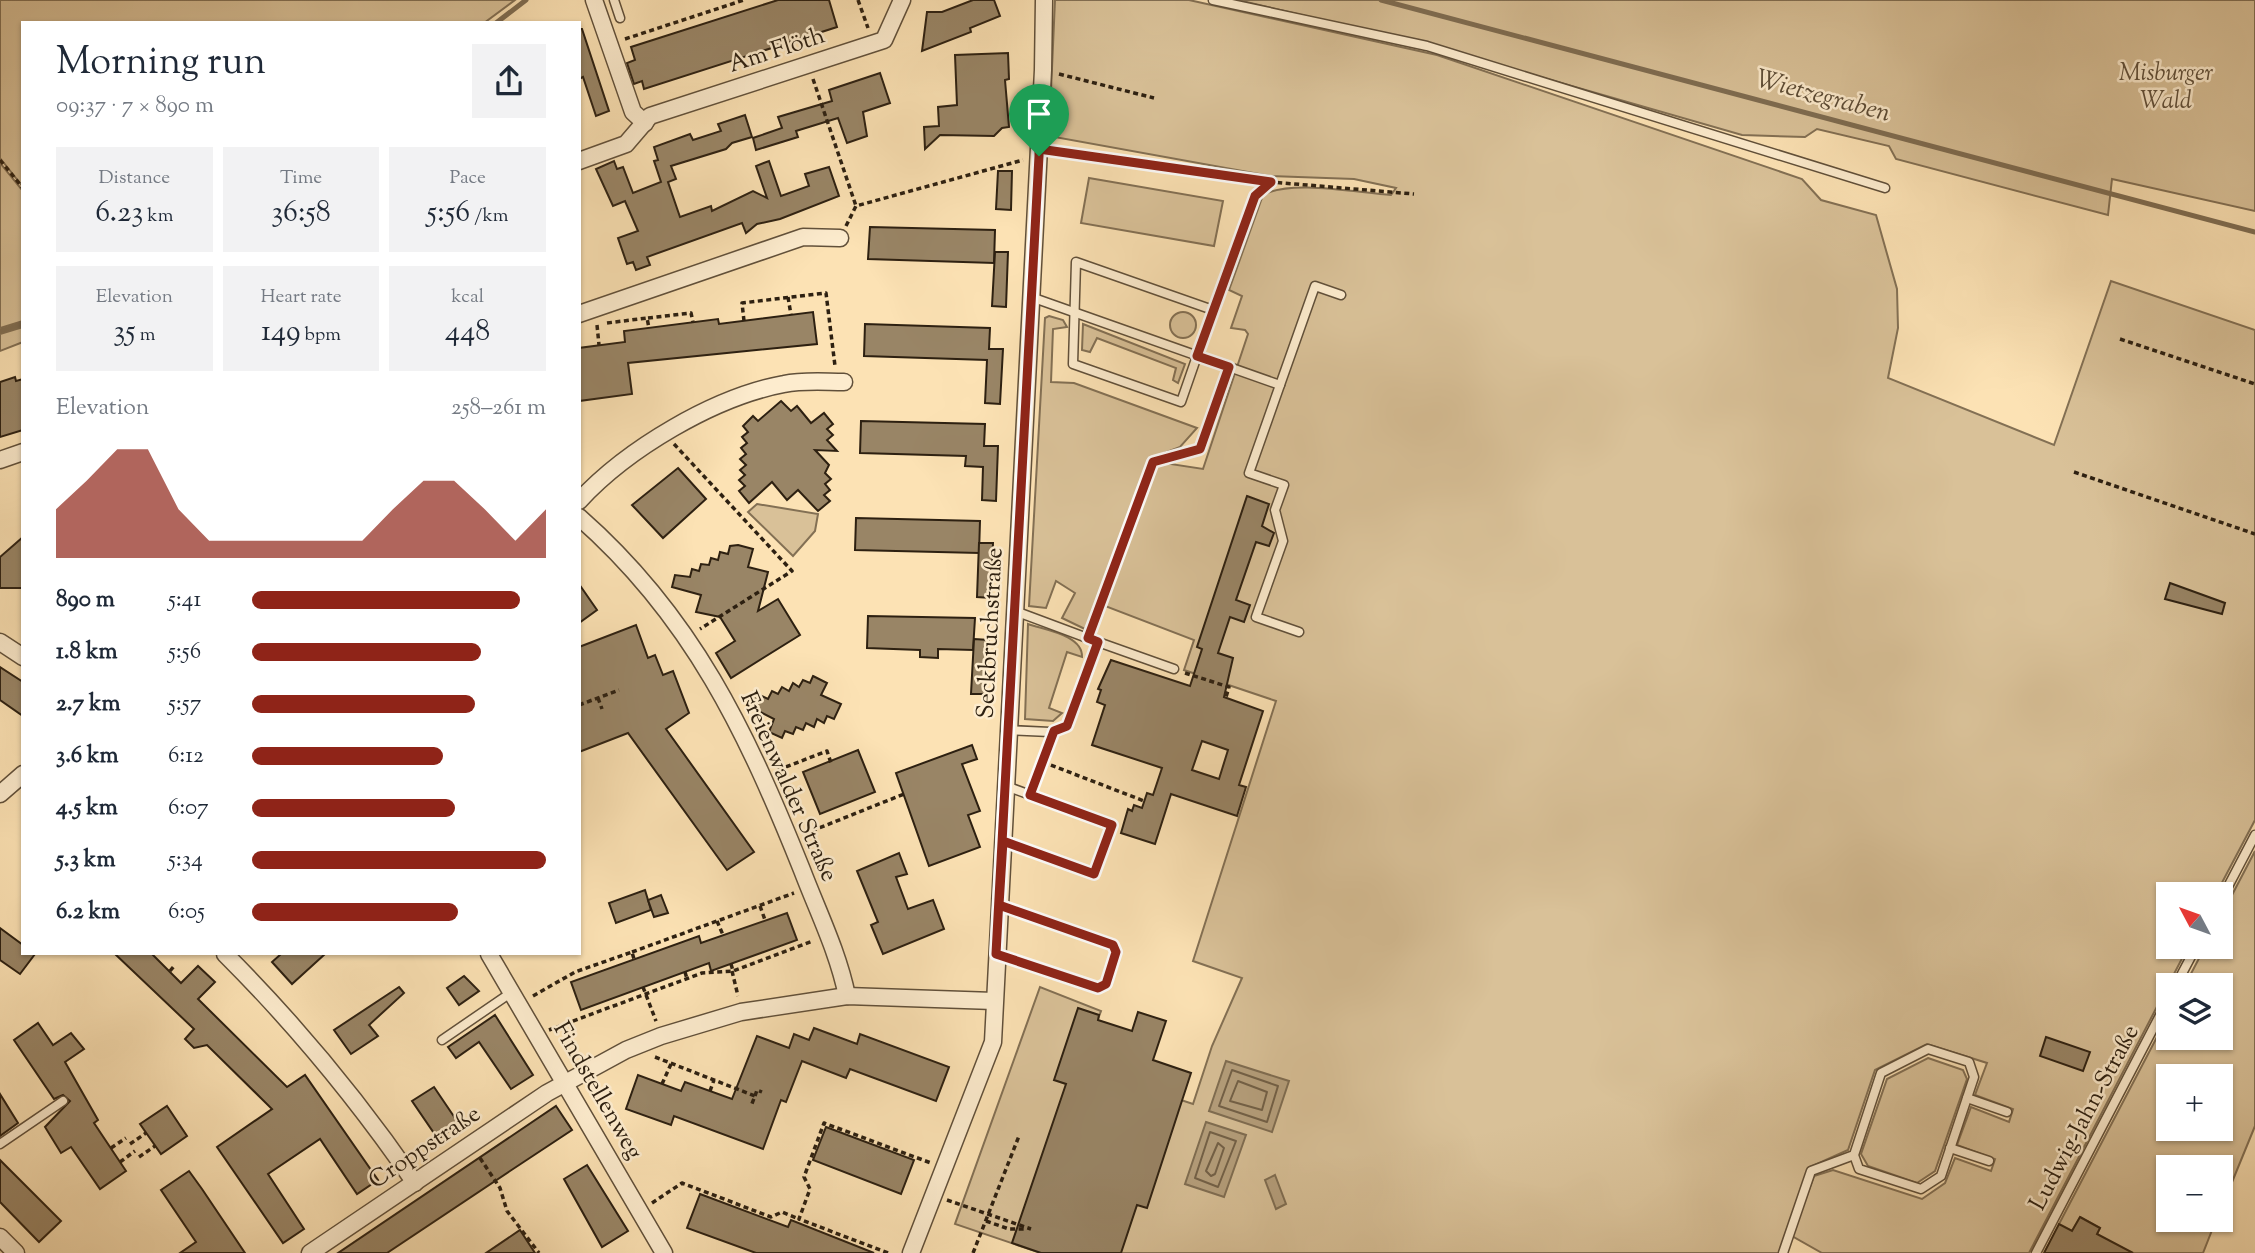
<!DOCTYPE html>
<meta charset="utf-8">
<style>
:root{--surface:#fff;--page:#f2f2f3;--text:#1f2937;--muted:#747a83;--accent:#8f2418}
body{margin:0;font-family:"Sorts Mill Goudy",serif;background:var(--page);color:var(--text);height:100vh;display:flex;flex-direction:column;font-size:26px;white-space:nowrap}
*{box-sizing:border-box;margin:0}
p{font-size:23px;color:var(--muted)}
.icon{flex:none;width:38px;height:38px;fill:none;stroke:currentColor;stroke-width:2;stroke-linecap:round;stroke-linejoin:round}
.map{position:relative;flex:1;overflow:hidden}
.side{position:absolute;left:21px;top:21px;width:560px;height:934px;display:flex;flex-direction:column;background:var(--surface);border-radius:0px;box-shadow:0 2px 5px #0004}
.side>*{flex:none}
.needle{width:46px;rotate:311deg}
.controls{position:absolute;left:2156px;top:882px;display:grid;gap:14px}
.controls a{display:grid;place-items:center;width:77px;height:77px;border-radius:0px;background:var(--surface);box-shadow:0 2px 5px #0004;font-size:35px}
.pin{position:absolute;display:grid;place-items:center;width:60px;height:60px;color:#fff;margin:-72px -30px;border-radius:50% 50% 50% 0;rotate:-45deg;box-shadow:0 0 7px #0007}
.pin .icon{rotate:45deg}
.round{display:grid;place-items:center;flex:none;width:74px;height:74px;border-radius:0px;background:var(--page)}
.headline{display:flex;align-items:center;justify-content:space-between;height:119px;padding:0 35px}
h1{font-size:38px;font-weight:600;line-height:52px}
.figures{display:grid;grid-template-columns:repeat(3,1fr);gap:10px;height:119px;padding:7px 35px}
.figures div{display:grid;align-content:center;border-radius:0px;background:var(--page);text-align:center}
.figures b{font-size:30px;font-weight:600}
.figures small{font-size:19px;font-weight:400}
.figures p{font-size:19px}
.chart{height:196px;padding:14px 35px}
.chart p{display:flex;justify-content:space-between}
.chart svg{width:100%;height:126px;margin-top:7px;fill:var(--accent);opacity:.7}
ul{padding:0 35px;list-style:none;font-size:23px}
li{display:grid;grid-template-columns:112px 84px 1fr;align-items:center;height:52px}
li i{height:18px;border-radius:9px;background:var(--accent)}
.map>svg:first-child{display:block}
</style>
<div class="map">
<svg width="2255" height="1253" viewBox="0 0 2255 1253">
<rect width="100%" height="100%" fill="#fce2b4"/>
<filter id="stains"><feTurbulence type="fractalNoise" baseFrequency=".00286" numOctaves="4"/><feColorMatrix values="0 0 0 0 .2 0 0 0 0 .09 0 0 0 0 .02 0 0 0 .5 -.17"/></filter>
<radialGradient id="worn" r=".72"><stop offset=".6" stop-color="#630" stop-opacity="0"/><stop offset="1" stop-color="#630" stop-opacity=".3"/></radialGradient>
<g fill="#d9c198" stroke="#837054" stroke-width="2" fill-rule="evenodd">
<path d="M0,0H515L484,23H23V187L0,158Z"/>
<path d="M1055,0H1189L1437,55L1802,179L1821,200L1876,215L1897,289L1898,328L1888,378L2054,445L2111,281L2255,330V820L2216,894H2168V947H2188L2029,1253H1822L1792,1236L1814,1176L1833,1170L1922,1199L1945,1183L1955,1158L1991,1171L1995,1159L1957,1145L1971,1107L2009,1122L2013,1109L1975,1095L1987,1063L1927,1044L1875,1070L1848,1150L1808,1168L1779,1253H1041L955,1224L1040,987L1101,1011L1098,1019L1114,1078L1193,1104L1212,1046L1242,978L1193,961L1276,701L1184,670L1194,640L1105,606L1158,462L1203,469L1248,334L1245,330L1231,328L1242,296L1229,290L1263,195C1291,179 1358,193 1391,195L1396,188L1354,179L1270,176L1049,136Z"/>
<path d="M1238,0H2255V211L2112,179L2108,215L1896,159L1889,146L1817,129L1805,137L1742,135L1440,48Z"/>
<path d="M0,163L23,191V321L0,328Z"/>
<path d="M1089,178L1223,201L1214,246L1081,223Z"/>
<circle cx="1183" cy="325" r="13"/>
<path d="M1049,316L1063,320L1067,327L1053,329L1051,382L1074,383L1197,428L1180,447L1151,458L1087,630L1062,618L1075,593L1056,581L1046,608L1029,606L1045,318Z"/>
<path d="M1083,324L1185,364L1178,383L1173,380L1176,368L1097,338L1090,352L1082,350Z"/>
<path d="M23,327V342L0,351V334Z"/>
<path d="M757,504L818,514L815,531L793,556L748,512Z"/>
<path d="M1028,624C1045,630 1083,635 1082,657L1067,652L1049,708L1062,713L1053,721L1025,719Z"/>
<path d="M2255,851V1126L2221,1209V1167H2168V1220H2216L2203,1253H2131L2093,1242L2100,1228L2080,1217L2072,1231L2059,1224L2168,1016V1038H2221V985H2185L2205,947H2221V916ZM2168,1076H2221V1129H2168Z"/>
<path d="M1928,1058L1963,1070L1967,1079L1935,1171L1917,1183L1868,1166L1861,1154L1887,1079Z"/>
</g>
<g fill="#b6a07d" stroke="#7f6d52" stroke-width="2">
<path d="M1226,1061L1289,1081L1272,1132L1209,1111Z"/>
<path d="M1206,1122L1246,1135L1224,1197L1185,1184Z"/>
<path d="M1275,1175L1286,1204L1276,1209L1265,1180Z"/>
</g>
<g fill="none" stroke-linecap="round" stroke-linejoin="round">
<g stroke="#726047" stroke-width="2">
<path d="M1232,1070L1278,1086L1267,1122L1219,1106Z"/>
<path d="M1238,1081L1267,1092L1262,1110L1230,1101Z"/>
<path d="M1210,1132L1236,1141L1218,1187L1195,1178Z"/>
<path d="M1218,1143L1224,1148L1215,1174L1211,1176L1206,1171Z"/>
</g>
<g stroke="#7f6d52" stroke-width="5">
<path d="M1381,0L2255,232"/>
<path d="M496,23L526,0"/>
<path d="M0,331L23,324"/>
</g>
</g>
<g fill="#998566" stroke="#2d2011" stroke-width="2" fill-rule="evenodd">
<path d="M778,0H829L837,27L644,89L642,81L634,84L627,63L635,60L631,47Z"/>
<path d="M973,0H994L1000,16L970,28L971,32L922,51L927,12H942Z"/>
<path d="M579,29H582L609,111L596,116L583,77L579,79Z"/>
<path d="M1008,53L1009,79L1005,80L1009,127L1002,128L994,136L940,135L925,149L924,127L939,126L938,107L957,105L955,55Z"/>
<path d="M880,73L890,103L863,112L867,136L847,143L838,118L796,131L798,137L756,150L753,138L782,128L778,117L832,101L829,90Z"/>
<path d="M745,115L752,137L732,143L726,149L671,166L676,179L668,182L680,217L711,206L712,211L753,191L767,198L756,166L769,161L781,196L809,186L805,174L829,167L839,196L780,219L757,224L746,233L742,223L647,257L650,265L636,270L633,262L627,264L618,238L638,231L625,201L613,206L596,169L614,161L617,169L623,167L633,193L661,182L654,161L658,160L654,147L690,134L693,140L721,131L718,124Z"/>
<path d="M998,171H1012L1011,210L996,209Z"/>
<path d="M870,227L995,230L994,263L868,259Z"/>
<path d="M995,252H1008L1006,307L992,306Z"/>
<path d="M813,312L817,344L628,363L632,394L579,401V348L625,342L624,331L718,319L719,324Z"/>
<path d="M865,324L990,328L989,349H1003L1000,404L985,403L987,360L864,356Z"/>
<path d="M15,377L16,381L23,379V430L0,437V382Z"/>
<path d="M781,401L791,411L797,406L811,423L824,413L833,424L827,429L833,435L827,440L837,451L815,450L829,465L825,473L831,479L825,484L830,490L824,495L830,501L818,511L798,490L787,500L772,482L749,503L739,491L745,486L739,480L745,475L740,470L746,465L740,459L746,454L741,448L747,443L742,437L748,432L743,426L753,416L758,421Z"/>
<path d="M861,421L985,424L984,446H998L996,501L982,500L983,467L965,466L966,456L860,453Z"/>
<path d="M678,468L706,499L663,538L632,505Z"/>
<path d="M1247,496L1269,504L1262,526L1274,533L1269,546L1256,542L1236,600L1250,605L1244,622L1230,617L1218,653L1233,658L1224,697L1263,711L1239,785L1246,787L1237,816L1171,794L1155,844L1121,833L1128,809L1132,811L1134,805L1142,808L1147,793L1153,795L1162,768L1092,745L1105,705L1097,702L1101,690L1098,689L1111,660L1190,686L1202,649L1197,647ZM1202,741L1228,750L1219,779L1192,770Z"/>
<path d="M856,518L980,521L979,553L855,550Z"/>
<path d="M23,537V588H0V557Z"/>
<path d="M979,543H993L991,598L977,597Z"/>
<path d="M738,545L753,549L748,567L768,572L758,611L778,599L800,635L731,678L716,653L735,641L720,617L696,612L701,595L672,587L675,575L690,577L692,569L699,571L701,564L709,565L711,558L718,560L720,552L728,554L730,546Z"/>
<path d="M2170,583L2225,603L2222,614L2165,599Z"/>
<path d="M579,584L597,610L579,623Z"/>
<path d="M868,616L975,618L973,650L938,649V658L920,657V650L867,648Z"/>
<path d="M636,625L648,658L655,655L663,675L673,671L689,713L666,729L754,852L727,870L628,733L579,752V647Z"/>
<path d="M974,639L989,640L985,694H971Z"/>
<path d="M0,667L23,682V716L0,700Z"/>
<path d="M813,676L827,683L821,695L841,704L834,719L827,716L824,723L817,719L814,727L806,723L803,730L796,727L793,734L785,731L782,738L769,732L774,719L747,705L753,692L768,699L772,691L778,694L782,687L789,691L793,683L799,687L803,680L810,683Z"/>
<path d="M972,745L977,759L962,764L980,811L968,815L980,847L929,866L896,773Z"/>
<path d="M858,750L875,792L820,814L803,772Z"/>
<path d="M899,853L907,874L896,877L908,909L933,900L944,929L883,954L871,925L878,922L857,871Z"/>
<path d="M645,890L651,910L616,923L609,903Z"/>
<path d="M661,895L668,913L654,917L648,900Z"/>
<path d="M787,913L797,940L711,971L709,963L581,1010L571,982L699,936L701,943Z"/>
<path d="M0,928L23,945V954H35L20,974L0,960Z"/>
<path d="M115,954H152L181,983L198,966L215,982L198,999L287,1087L305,1075L378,1180L357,1194L320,1139L268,1174L304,1229L283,1243L217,1147L272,1109L207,1045L194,1048L185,1039L194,1029Z"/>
<path d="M281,954H325L292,984L272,962Z"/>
<path d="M464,976L479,991L459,1005L447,988Z"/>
<path d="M399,987L404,993L369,1025L378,1036L351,1054L334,1030Z"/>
<path d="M1078,1008L1099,1015L1098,1020L1132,1031L1138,1012L1166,1021L1153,1060L1191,1073L1147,1208L1137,1205L1121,1253H1041L1012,1243L1066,1084L1054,1080Z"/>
<path d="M495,1015L533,1075L511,1089L479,1042L456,1058L448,1047Z"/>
<path d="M38,1023L53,1045L71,1033L84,1049L65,1062L98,1120L94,1123L126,1171L100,1189L71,1147L61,1153L45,1127L70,1101L63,1095L54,1099L14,1040Z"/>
<path d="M814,1028L857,1044L860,1034L949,1067L936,1101L850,1069L846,1078L802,1061L786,1102L781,1100L763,1149L674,1116L671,1125L626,1109L638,1075L681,1091L685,1082L732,1099L757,1036L789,1048L794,1034L809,1040Z"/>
<path d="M2046,1037L2090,1052L2083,1071L2040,1056Z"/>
<path d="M434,1087L459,1124L438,1139L412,1101Z"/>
<path d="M0,1094L18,1123L0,1136Z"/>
<path d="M167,1106L187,1136L161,1154L140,1124Z"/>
<path d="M556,1106L572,1130L510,1171L387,1253H338Z"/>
<path d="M826,1127L914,1160L901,1194L813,1160Z"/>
<path d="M0,1160L61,1221L39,1242L0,1202Z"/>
<path d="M587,1165L628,1231L602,1247L564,1179Z"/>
<path d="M189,1171L202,1189L245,1253H180L196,1242L161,1190Z"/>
<path d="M700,1194L788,1227L791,1220L874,1253H756L687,1228Z"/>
<path d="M2080,1217L2100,1228L2097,1234L2133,1253H2044L2059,1224L2072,1231Z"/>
<path d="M520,1230L535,1253H486Z"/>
</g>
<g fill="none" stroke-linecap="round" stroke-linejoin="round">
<g stroke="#61503a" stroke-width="11">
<g id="service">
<path d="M614,0L620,18"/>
<path d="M1213,0L1427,46L1885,188"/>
<path d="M1076,262L1213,310L1181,402L1073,364Z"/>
<path d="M1031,297L1280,385L1249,473L1284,485L1275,510L1283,541L1256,617L1299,632"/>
<path d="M1280,385L1315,286L1341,295"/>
<path d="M1098,642L1174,669"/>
<path d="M1008,730L1050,732L1067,726L1098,642L1015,611"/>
<path d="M1002,841L1094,874L1112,825L1006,786"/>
<path d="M2221,900L2255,835"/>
<path d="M997,955L1098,988L1106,984L1116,952L1113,945L999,905"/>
<path d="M2176,985L2196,947"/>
<path d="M442,1040L512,992"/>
<path d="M1967,1098L2007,1112"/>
<path d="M0,1144L63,1101"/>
<path d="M1950,1148L1989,1161"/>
<path d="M1783,1253L1811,1171L1854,1155L1859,1169L1921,1189L1941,1176L1974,1077L1969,1062L1928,1049L1881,1073L1854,1155"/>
<path d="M2036,1253L2168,1000"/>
</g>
</g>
<g stroke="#61503a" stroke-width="19">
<g id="minor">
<path d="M594,0L633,112L645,123"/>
<path d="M579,161L626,144L650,116L884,40L902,0"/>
<path d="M579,314L803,237L840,238"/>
<path d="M0,460L23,452"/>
<path d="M579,501C627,449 714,397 784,384C803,380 825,382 844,382"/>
<path d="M579,517C693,617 747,733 802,870C818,912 838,952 847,996"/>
<path d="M0,642L23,657"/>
<path d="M0,794L23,774"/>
<path d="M225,954C296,1025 358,1100 415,1183"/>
<path d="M489,954L664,1253"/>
<path d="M0,1237L16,1253"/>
<path d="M310,1253L547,1093L626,1050L661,1036L741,1012L847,996L994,1001"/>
<path d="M911,1253L993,1042L1043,70L1044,0"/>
</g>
</g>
<g stroke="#2d2011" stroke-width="3.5" stroke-dasharray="5 3.5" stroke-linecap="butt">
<path d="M858,0L868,28"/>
<path d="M625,39L744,0"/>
<path d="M1059,74L1154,98"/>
<path d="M813,79L856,206"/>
<path d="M1055,151L1271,182"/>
<path d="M0,160L23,188"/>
<path d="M846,226L856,206L1023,160"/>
<path d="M788,297L791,315"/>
<path d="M1218,298L1255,196L1271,182L1414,194"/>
<path d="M648,318L691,313L693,322"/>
<path d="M744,321L742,303L826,293L835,366"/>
<path d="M607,323L647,318L649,328"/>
<path d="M597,325L599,345"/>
<path d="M2120,339L2255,384"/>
<path d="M674,444L792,571L700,629"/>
<path d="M2074,472L2255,534"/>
<path d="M1092,628L1153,462L1200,449L1225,379"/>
<path d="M1185,673L1229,687L1226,697"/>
<path d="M598,698L602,709"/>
<path d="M579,705L619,690"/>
<path d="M1043,762L1144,801"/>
<path d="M778,770L827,751L831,763"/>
<path d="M1035,783L1049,745"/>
<path d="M804,834L904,794"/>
<path d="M760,906L765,920"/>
<path d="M717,921L723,935"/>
<path d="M632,952L794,893"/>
<path d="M731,964L733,971"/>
<path d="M170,971L175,965"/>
<path d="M732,971L738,996"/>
<path d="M685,972L687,979"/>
<path d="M643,987L656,1021"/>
<path d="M533,996L575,972L632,952L634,959"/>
<path d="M549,1030L702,973L733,971L813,941"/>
<path d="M655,1057L755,1096L751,1106"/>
<path d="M662,1084L671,1064"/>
<path d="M710,1091L714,1080"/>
<path d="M755,1096L757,1090L762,1092"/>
<path d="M130,1144L146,1133"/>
<path d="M111,1148L126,1138"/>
<path d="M139,1157L155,1146"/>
<path d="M480,1158L500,1188L507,1211L539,1253"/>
<path d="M120,1162L135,1151"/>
<path d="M947,1200L1031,1229"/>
<path d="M652,1203L682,1183L771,1217L782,1212L799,1219"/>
<path d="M986,1221L1009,1229H1025"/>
<path d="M888,1253L799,1219L810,1189L804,1177L824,1123L931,1163"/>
<path d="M973,1253L1019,1136"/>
</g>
<use href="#service" stroke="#fdecce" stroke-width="8"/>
<use href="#minor" stroke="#fdecce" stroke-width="16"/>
</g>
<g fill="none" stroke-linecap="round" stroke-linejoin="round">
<g stroke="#fff" stroke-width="14">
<path id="route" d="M1039,156L996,954L1098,988L1106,984L1116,952L1113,945L999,905L1003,841L1094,874L1112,825L1030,795L1054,731L1067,726L1098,642L1088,638L1153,462L1200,449L1229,367L1197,356L1255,196L1271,182L1039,149V156"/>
</g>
<use href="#route" stroke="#8f2418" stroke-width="9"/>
</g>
<g text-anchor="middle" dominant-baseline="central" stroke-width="5" stroke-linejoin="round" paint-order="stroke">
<g font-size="24" fill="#2d2011" stroke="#fdecce">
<text transform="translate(777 51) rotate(-18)">Am Flöth</text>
<text transform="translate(991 633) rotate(-87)">Seckbruchstraße</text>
<text transform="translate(788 787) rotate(66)">Freienwalder Straße</text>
<text transform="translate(597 1091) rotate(60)">Findstellenweg</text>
<text transform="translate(2085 1118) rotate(-62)">Ludwig-Jahn-Straße</text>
<text transform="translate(425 1148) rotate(-34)">Croppstraße</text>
</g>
<g font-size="24" font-style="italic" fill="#61503a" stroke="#fdecce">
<text x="2166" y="74">Misburger<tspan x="2166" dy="28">Wald</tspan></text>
</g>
<g font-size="26" font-style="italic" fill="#5d4d37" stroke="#fdecce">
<text transform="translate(1823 97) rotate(15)">Wietzegraben</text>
</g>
</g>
<rect width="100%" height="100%" filter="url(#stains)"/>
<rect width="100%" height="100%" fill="url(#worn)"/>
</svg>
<div class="controls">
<a><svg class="needle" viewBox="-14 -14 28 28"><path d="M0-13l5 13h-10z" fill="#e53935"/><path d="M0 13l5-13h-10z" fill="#747a83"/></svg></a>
<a><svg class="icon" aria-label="layers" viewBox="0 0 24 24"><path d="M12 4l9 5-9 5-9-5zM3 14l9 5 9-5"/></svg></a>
<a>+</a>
<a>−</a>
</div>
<div class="pin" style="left:1039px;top:156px;background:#1e9e55"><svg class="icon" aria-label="arrive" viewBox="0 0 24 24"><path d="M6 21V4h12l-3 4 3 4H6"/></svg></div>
<section class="side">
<div class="headline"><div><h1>Morning run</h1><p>09:37 · 7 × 890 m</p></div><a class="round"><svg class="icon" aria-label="share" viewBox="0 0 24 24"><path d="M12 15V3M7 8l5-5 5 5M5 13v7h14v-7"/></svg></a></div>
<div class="figures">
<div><p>Distance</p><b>6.23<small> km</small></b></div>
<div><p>Time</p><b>36:58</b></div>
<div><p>Pace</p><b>5:56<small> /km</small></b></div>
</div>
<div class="figures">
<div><p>Elevation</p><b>35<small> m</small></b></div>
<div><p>Heart rate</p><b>149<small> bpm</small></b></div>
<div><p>kcal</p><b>448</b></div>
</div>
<div class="chart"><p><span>Elevation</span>258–261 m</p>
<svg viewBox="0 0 160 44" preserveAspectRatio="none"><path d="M0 44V27L10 17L20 6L30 6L40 27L50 38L60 38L70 38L80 38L90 38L100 38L110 27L120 17L130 17L140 27L150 38L160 27V44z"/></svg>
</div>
<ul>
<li><b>890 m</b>5:41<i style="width:91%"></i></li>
<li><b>1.8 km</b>5:56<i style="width:78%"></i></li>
<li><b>2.7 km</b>5:57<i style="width:76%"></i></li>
<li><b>3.6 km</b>6:12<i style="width:65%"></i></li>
<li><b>4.5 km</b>6:07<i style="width:69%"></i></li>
<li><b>5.3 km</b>5:34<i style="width:100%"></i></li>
<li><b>6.2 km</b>6:05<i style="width:70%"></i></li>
</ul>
</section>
</div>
